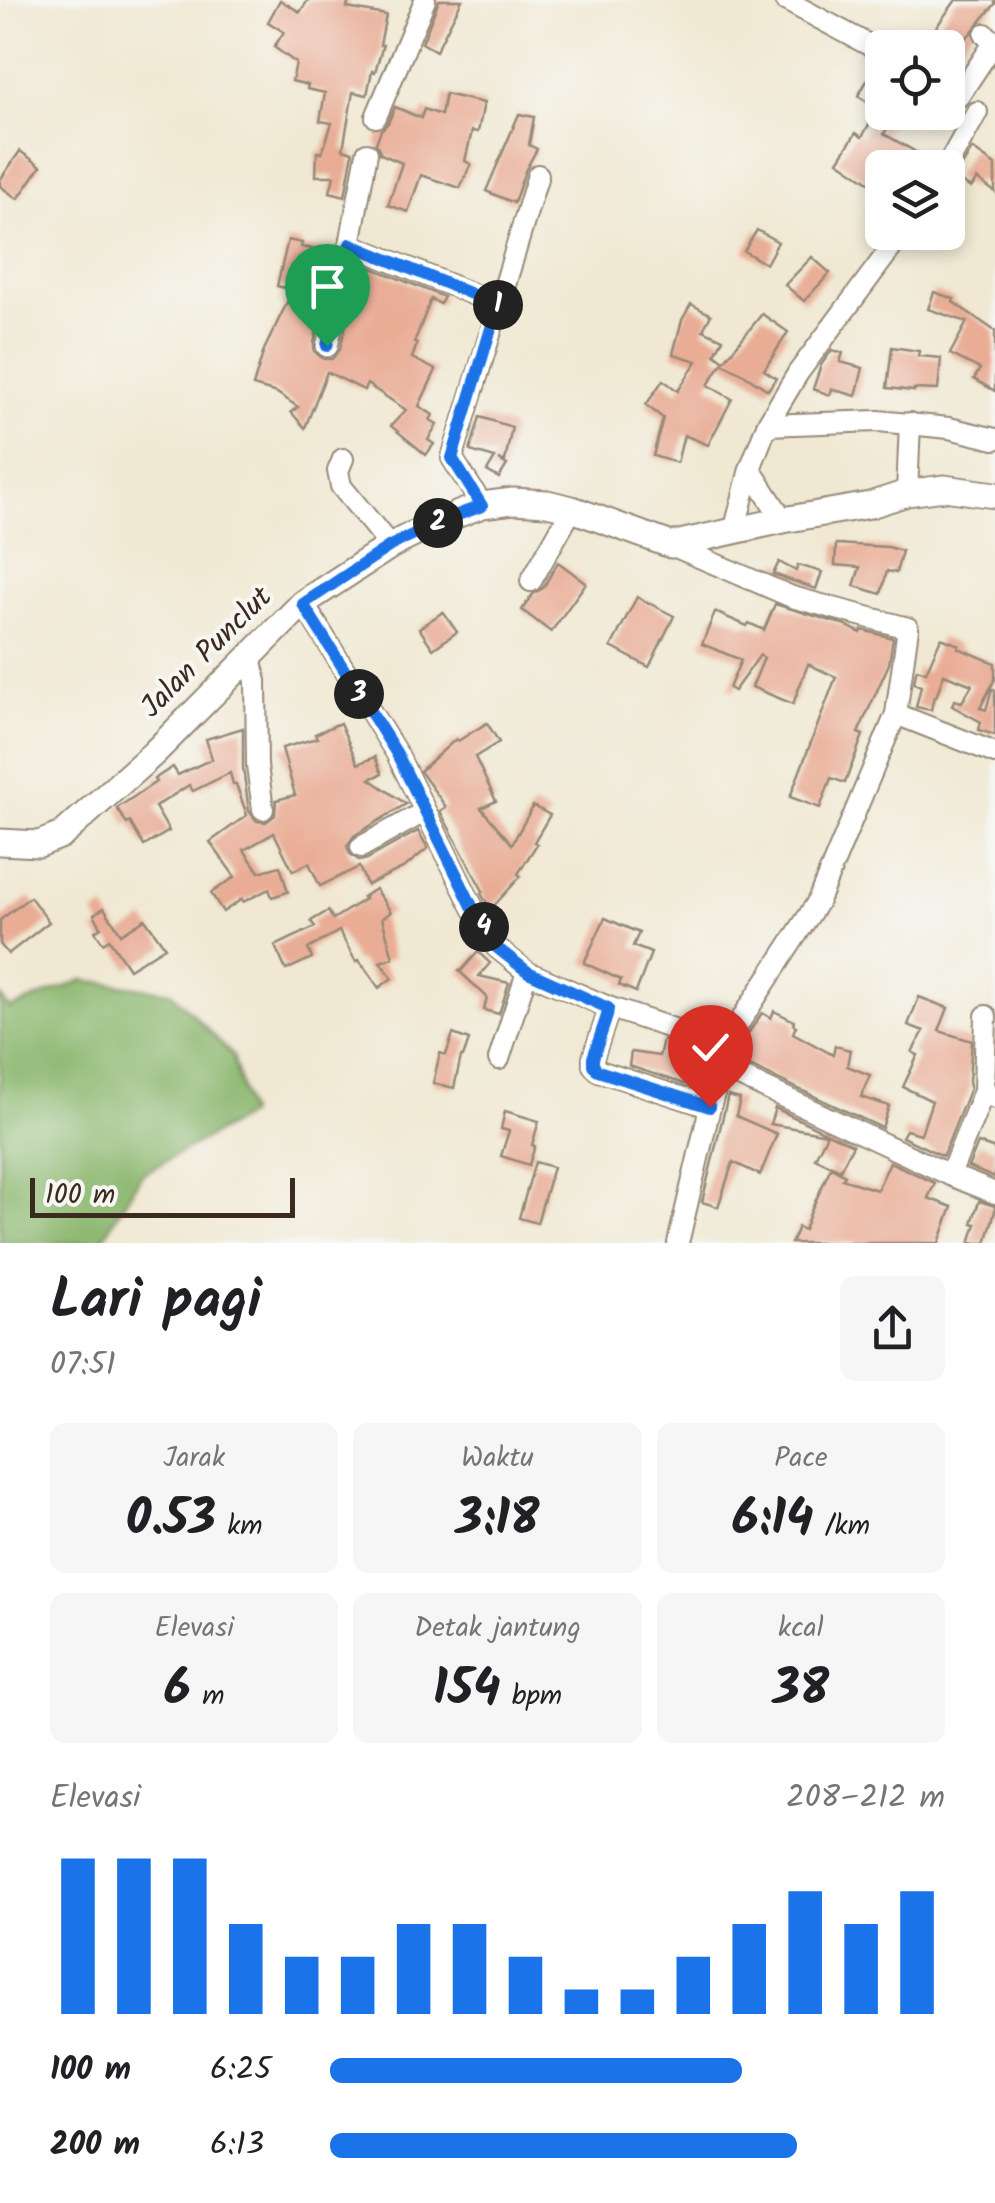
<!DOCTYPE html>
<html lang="id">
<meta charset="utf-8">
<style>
:root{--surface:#fff;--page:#f6f6f6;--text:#202124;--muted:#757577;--accent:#1a73e8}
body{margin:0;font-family:Kalam,sans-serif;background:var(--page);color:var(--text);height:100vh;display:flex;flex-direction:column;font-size:38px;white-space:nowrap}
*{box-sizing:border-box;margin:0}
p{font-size:32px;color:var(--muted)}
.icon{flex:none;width:55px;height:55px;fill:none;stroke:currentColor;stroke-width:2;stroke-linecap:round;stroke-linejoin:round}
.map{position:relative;height:1243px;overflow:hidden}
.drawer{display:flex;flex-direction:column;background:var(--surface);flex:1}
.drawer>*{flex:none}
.fabs{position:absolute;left:865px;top:30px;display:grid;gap:20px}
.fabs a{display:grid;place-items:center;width:100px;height:100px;border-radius:15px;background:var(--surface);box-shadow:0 5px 15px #0003;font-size:50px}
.scale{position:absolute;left:30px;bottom:25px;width:265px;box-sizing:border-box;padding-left:10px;border:5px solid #3b2a1e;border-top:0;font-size:28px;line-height:35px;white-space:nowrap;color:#3b2a1e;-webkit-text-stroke:8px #f6f6f2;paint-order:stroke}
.pin{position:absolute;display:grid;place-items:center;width:85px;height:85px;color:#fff;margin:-102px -42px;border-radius:50% 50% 50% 0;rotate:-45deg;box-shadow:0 0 10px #0007}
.pin .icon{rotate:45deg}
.km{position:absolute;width:50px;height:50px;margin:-25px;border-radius:50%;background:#222;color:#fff;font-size:28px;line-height:50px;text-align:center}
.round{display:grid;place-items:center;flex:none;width:105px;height:105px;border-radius:15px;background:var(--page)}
.summary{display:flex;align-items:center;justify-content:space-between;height:170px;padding:0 50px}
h1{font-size:55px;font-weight:800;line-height:75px}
.metrics{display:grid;grid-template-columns:repeat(3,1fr);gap:15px;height:170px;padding:10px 50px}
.metrics div{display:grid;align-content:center;border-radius:15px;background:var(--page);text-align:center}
.metrics b{font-size:50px;font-weight:800}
.metrics small{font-size:28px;font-weight:400}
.metrics p{font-size:28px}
.chart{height:280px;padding:20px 50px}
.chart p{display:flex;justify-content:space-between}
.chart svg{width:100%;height:180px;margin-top:10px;stroke:var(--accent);stroke-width:6}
ul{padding:0 50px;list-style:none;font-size:32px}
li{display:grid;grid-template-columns:160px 120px 1fr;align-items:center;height:75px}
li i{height:25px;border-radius:12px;background:var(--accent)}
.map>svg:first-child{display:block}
</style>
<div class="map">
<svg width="995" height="1243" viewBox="0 0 995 1243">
<rect width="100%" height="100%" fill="#f6f6f2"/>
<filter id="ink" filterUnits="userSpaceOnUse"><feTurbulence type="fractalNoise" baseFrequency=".01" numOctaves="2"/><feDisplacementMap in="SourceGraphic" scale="20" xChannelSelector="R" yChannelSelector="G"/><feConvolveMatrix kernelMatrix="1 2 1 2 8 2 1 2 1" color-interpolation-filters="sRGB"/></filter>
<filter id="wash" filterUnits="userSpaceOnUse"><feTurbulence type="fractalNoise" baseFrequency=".0048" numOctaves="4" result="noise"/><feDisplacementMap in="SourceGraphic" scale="40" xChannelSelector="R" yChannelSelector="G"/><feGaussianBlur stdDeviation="2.25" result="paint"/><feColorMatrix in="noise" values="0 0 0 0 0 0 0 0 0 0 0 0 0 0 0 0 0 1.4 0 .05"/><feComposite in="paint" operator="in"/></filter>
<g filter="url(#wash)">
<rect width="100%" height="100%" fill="#f0e8d2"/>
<path fill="#8cb86f" stroke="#647146" stroke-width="2.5" d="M83,980L171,992L233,1056L248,1115L142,1174L100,1243H0V996L10,1009Z"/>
<g id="blocks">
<g fill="#e9ac94">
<path d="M280,0L300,12L308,0H349L347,8L386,15L380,45H383L375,72L372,71L367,95L353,92L343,149L353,152L345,196L330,192L334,176H316L317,152L322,153L332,123L320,121L325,93L307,89L308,85L292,81L296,63L274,47L284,32L268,22Z"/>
<path d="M439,0H462L436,51L422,43Z"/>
<path d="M956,0H995V4L958,48H925L934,30Z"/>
<path d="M872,72L882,78V111L858,96Z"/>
<path d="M445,94L484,103L478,132L472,131L465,161L471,164L460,188L421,175L408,212L388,205L402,163L381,154L376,143L381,130L388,123L395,107L421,118L424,109L441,115Z"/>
<path d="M876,112H896L884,134L934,162L932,168H882V191L838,161L856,133L862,137Z"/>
<path d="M519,114L534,117L529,145L537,149L525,171L514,203L486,191Z"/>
<path d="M972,149L995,165V192L977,179L971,188L955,178Z"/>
<path d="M20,151L41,166L18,199L0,186V180Z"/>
<path d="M757,230L778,242L766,264L744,251Z"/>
<path d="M288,240L302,243L301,247L334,252L314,343V351L323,359H332L340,350L352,300L358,302L370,267L444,297L440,304L431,299L414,343L417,344L412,358L436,370L419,406L433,415L430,420L437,424L428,440L434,444L426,455L391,426L406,410L367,384L364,390L327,372L305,428L291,412L298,407L277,393L253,386L264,350L293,290L277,286Z"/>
<path d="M812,257L830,273L804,301L785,285Z"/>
<path d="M934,292L954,299L953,302L995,331V391L974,379L980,369L950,354L967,322L928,309Z"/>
<path d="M691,304L711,315L703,330L723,339L715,354L724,361L762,314L788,332L764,370L776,378L768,390L742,373L722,363L708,385L732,399L708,445L684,435L677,463L653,456L663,418L646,405L663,380L678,391L697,361L673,354L682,320Z"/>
<path d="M892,347L919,351L918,356L941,358L938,390L914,389V391L887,388Z"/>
<path d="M832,350L843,353L840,362L863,368L856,396L832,389L830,395L813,389L821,365Z"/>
<path d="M480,417L512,427L505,461L499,460L507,465L499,478L487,471L495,458L470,451Z"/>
<path d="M836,544L888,547L902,551L896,573L887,571L881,594L854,586L860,567L835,565Z"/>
<path d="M558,562L586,583L551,632L522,610L533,594L543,588Z"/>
<path d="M779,562L796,571L798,565L822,572L816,589L773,574Z"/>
<path d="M637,597L674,616L649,667L611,647Z"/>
<path d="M775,604L845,625L861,633L862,630L893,638L889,664L858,733L863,735L845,783L831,778L820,808L790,797L836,677L808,664L793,704L752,687L764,658L760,655L734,691L729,688L741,660L702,644L715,612L747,626L749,623L764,630Z"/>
<path d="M443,612L457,632L433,649L419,628Z"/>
<path d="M941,638L959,645L958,648L995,663V679L980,708L986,710L992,689L995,690V735L979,730L981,722L952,706L954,700L962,702L972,685L944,674L936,697L934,696L931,710L916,707L921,686L914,683L916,672L917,669L926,672Z"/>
<path d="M340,723L358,764L375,757L382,774L370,779L406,804L354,836L347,846L350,854L360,861L367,859L418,831L428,848L405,867L367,885L359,867L320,886L309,863L293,871L274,833L244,850L259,872L280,866L288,892L272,897L269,889L243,902L242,899L223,912L211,893L235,877L210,842L247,815L236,784H233L230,773L193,791L189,785L155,807L169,831L144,846L130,822L127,824L117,808L156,782L154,779L173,767L178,775L212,759L206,739L243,728V768L249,811L257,821L266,822L275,815L276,800L295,795L282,748L317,738L315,734Z"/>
<path d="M487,723L499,742L475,757L496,801L481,808L512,844L533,806L550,815L534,842L537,844L518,874L521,876L492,908L484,899L481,893L483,891L440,811L446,807L420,771L456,739L458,741Z"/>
<path d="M375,889L391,912L382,918L393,958L380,962L392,978L379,988L359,960L356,962L339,931L308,949L312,958L286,970L275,946L315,927L311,921L328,911L333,919L365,899L363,897Z"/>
<path d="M30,897L49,922L8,954L0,944V920Z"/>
<path d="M104,908L121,934L145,919L165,947L129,969L109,939L103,943L95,931L101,927L94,914Z"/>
<path d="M605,918L639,933L633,946L651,953L636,992L619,985L621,980L584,963Z"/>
<path d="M478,952L490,963L479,976L509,983L499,1014L484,1010L487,997L458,970L461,971Z"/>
<path d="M919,997L948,1008L939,1031L972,1041L969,1081L970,1088L943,1156L902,1137L906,1130L921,1134L932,1101L903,1087L918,1055L912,1052L924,1031L908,1025Z"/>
<path d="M774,1011L794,1021L793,1024L796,1026L793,1033L833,1055L835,1046L850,1050L847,1066L870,1075L861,1097L889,1106L882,1128L737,1060L740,1046L762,1013L771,1018Z"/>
<path d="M453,1034L469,1040L463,1057H461L454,1088L433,1083L440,1053L446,1055Z"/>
<path d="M663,1040L679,1045L675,1064L698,1072L693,1087L629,1066L631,1052L659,1056Z"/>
<path d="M728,1096L740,1099L736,1116L777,1134L760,1175L733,1162L718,1207L702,1202Z"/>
<path d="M775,1108L853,1145L840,1170L815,1158L827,1134L770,1124Z"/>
<path d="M505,1111L539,1121L532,1145L535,1146L529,1165L501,1156L509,1131L501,1129Z"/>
<path d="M978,1143L995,1149V1178L968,1167Z"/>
<path d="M535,1162L553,1167L537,1223L519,1218Z"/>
<path d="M890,1162L935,1183L928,1198L952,1207L939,1243H791L798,1227L804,1230L811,1211L831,1167L845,1175L842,1179L877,1190Z"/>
<path d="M979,1201L995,1206V1211L986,1243H970L976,1224L972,1223Z"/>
</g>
</g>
</g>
<g filter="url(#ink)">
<use href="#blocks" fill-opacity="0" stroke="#968978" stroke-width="2.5"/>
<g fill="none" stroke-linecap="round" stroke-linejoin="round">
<g stroke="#968978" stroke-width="24">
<g id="minor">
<path d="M785,0L882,52"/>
<path d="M958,97L992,46L993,41L985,34"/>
<path d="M376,117L425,0"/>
<path d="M946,168L977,112"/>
<path d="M350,244L499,305L452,458L482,505"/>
<path d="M499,305L538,175"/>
<path d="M327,346L350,244L367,153"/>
<path d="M767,425L878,421L949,428L995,439"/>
<path d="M343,459L338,471L341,486L390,546"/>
<path d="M750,469L783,520"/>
<path d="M907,493L910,423"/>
<path d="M734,532L750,469L767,425L798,373L903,232"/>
<path d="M531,581L572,509"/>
<path d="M303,603L397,754L472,906L496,947L527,972L608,1007L724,1046L817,903L896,714L908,628L792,597L671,545"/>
<path d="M249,655L256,681L257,766L263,809"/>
<path d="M896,714L995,753"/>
<path d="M361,847L424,812"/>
<path d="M608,1007L607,1016L593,1058V1065L599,1071L710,1107"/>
<path d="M986,1016L984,1091L995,1098"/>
<path d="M724,1046L722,1068L950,1175L995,1193"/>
<path d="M499,1059L527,972"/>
<path d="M950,1175L984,1091"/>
<path d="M678,1243L710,1107L722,1068"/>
</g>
</g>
<g stroke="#968978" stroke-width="29">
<path id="major" d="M0,842L39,844L62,835L154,753L303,603L390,546L438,522L482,505L513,501L547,503L572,509L671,545L783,520L870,505L907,493L944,488L995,495"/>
</g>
<use href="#minor" stroke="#fff" stroke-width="20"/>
<use href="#major" stroke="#fff" stroke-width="25"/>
</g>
</g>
<g fill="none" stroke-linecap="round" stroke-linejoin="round" filter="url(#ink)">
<g stroke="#fff" stroke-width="20">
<path id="route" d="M327,346L350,244L498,305L452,458L482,506L438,522L390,546L303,604L397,754L472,906L496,947L528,972L608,1008L607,1016L593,1058V1065L598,1071L710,1107"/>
</g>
<use href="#route" stroke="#1a73e8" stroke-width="12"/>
</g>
<g text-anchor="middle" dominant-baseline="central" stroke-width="8" stroke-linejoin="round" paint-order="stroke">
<g font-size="30" fill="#3b2a1e" stroke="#f6f6f2">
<text transform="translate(207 653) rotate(-45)">Jalan Punclut</text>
</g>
</g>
</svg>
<div class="fabs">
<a><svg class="icon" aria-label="locate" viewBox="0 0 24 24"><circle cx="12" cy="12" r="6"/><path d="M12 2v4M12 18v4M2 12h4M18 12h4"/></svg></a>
<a><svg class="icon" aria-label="layers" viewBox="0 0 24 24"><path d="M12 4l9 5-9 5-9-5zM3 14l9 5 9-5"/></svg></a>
</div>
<div class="scale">100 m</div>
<div class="pin" style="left:327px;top:346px;background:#1e9e55"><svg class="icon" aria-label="arrive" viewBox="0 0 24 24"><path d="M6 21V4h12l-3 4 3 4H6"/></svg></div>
<div class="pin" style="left:710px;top:1107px;background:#d93025"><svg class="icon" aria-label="check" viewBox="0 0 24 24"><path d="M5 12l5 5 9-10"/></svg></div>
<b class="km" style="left:498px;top:305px">1</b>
<b class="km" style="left:438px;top:523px">2</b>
<b class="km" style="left:359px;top:694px">3</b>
<b class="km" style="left:484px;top:927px">4</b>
</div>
<section class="drawer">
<div class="summary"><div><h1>Lari pagi</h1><p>07:51</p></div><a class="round"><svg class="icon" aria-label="share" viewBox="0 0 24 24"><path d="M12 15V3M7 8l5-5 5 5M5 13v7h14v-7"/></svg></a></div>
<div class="metrics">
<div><p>Jarak</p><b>0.53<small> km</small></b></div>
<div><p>Waktu</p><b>3:18</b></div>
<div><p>Pace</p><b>6:14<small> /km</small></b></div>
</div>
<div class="metrics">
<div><p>Elevasi</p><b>6<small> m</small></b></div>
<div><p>Detak jantung</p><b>154<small> bpm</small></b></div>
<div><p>kcal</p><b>38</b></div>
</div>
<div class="chart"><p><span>Elevasi</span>208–212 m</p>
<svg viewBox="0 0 160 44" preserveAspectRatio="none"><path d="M5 44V6M15 44V6M25 44V6M35 44V22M45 44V30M55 44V30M65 44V22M75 44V22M85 44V30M95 44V38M105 44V38M115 44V30M125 44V22M135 44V14M145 44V22M155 44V14"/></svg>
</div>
<ul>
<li><b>100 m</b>6:25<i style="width:67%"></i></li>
<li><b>200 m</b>6:13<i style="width:76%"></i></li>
</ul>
</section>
